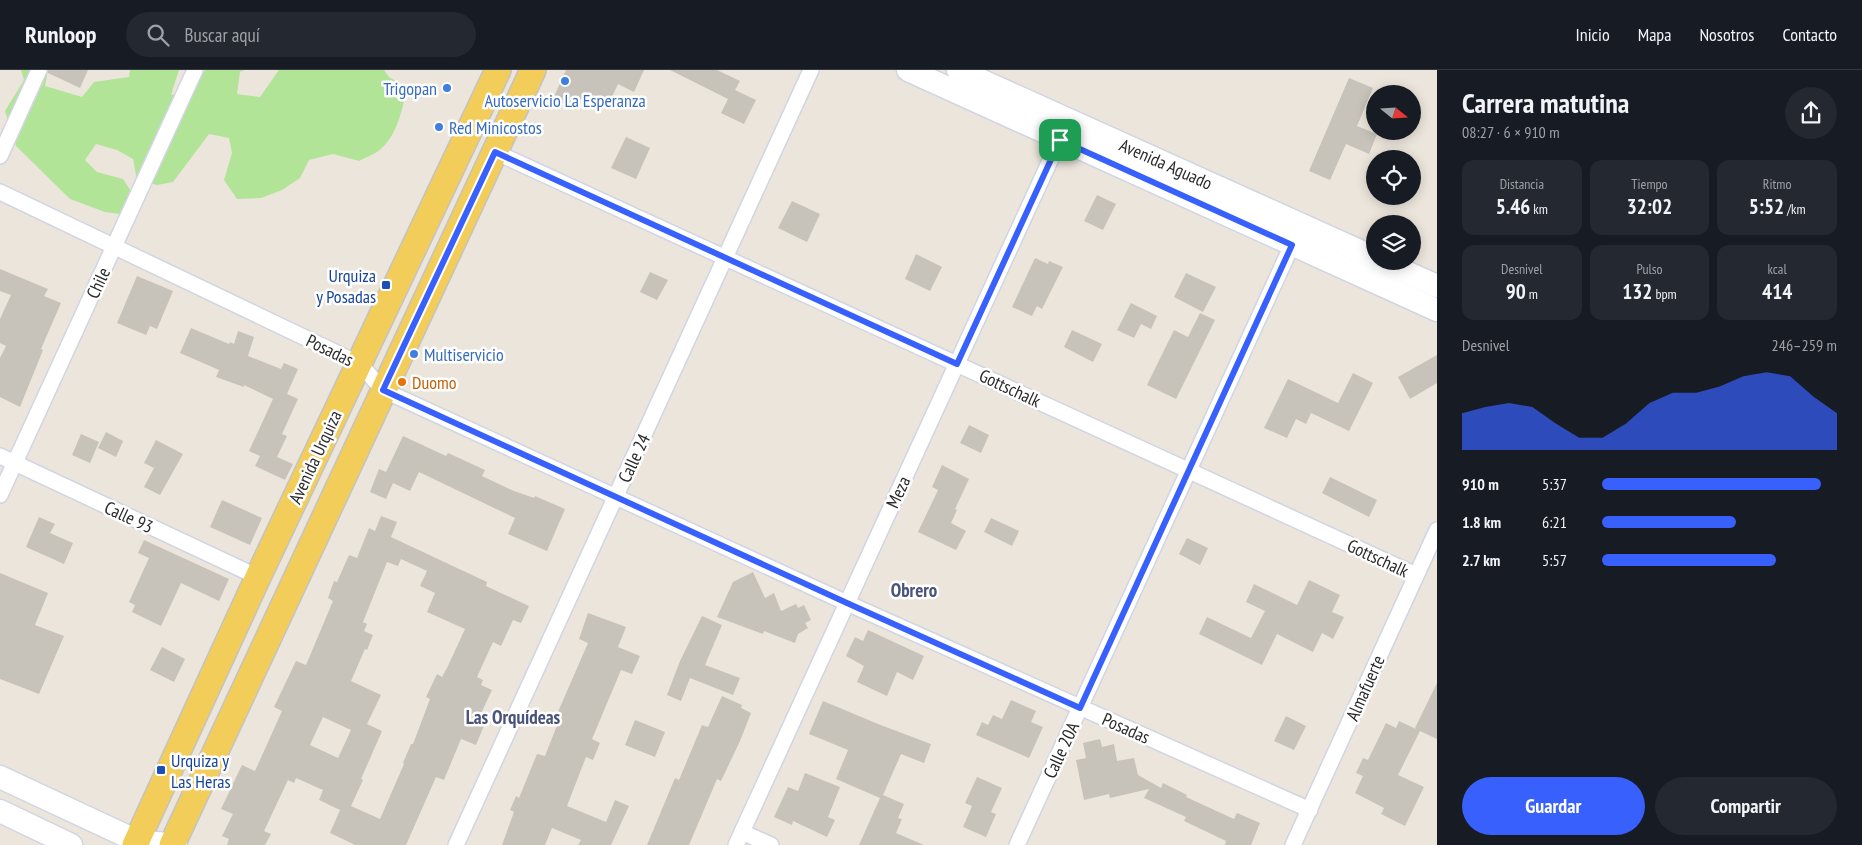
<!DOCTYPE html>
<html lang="es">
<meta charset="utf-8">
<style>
:root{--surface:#171b24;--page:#242831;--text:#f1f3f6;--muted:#9ea1a6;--line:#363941;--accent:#3860fd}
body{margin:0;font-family:"PT Sans Narrow",sans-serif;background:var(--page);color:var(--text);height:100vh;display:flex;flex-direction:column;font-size:19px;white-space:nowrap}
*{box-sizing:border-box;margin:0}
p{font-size:16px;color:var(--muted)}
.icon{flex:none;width:28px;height:28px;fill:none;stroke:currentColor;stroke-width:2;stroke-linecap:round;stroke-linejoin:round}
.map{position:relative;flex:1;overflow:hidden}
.drawer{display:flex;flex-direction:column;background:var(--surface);width:425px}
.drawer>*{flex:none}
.needle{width:32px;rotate:108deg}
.fabs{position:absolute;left:1366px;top:15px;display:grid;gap:10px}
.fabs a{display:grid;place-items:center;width:55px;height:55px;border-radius:50%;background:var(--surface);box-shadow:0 2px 12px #0003;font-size:25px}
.pin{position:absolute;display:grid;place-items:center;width:42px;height:42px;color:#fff;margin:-21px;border-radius:10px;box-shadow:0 2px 8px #0006}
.round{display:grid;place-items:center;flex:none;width:52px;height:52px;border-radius:26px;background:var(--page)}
.headline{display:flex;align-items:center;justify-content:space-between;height:85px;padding:0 25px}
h1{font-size:28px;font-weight:700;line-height:38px}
.stats{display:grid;grid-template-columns:repeat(3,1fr);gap:8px;height:85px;padding:5px 25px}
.stats div{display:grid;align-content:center;border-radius:12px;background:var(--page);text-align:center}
.stats b{font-size:21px;font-weight:700}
.stats small{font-size:14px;font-weight:400}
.stats p{font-size:14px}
.chart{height:140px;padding:10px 25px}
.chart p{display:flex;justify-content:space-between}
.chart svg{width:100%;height:90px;margin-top:5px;fill:var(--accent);opacity:.7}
.primary-button{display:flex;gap:10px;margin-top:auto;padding:10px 25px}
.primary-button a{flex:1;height:58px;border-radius:30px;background:var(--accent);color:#fff;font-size:20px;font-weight:700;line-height:58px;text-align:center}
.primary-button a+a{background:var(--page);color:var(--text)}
ul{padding:0 25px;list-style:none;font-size:16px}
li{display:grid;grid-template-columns:80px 60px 1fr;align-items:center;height:38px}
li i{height:12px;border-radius:6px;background:var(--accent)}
header{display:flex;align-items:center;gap:30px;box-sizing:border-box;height:70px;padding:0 25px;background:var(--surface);border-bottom:1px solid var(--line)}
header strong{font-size:24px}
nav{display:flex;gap:28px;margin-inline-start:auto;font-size:18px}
.search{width:350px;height:45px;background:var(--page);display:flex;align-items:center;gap:12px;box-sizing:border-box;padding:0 18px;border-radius:28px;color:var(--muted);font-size:19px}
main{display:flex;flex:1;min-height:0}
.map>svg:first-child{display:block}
</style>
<header>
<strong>Runloop</strong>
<div class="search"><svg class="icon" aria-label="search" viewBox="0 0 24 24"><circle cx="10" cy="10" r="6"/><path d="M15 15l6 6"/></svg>Buscar aquí</div>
<nav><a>Inicio</a><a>Mapa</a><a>Nosotros</a><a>Contacto</a></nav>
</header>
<main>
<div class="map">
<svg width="1437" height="775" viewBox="0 0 1437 775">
<rect width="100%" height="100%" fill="#ece5dc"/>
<path fill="#b2e497" d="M21,0H48L45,16L82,27L94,12L129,7L130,0H179L171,25L192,19L205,0H244L240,2L237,24L260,27L279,0H384L389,7L407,18C402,40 397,68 377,82C372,85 365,88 359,91L333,84L309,90L300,108L282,120L261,128L237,129L224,110L232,83L229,68L209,64L173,112L157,115L137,110L133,89L117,80L96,74L85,90L97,102L123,109L136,129L127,145L105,142L70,129L16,76L5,41L24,10Z"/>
<g fill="#c7c3ba" fill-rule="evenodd">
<path d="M48,0H88L80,18L48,3Z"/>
<path d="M566,0H644L634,22L618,14L609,33L585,22L576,40L553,29Z"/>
<path d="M670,0H717L740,11L735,20L756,30L744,54L721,43L728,29Z"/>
<path d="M1349,8L1373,18L1357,56L1377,64L1369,84L1346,74L1330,110L1309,101Z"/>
<path d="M626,67L650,78L636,109L611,98Z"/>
<path d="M1097,125L1116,134L1103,160L1084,151Z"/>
<path d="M792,131L820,144L807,172L778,158Z"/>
<path d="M916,184L942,197L930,221L905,209Z"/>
<path d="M1035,188L1048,194L1049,191L1063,197L1042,239L1037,236L1032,246L1012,237Z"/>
<path d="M0,199L48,219L44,226L61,233L41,279L43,280L20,337L0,327V288L6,276L0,273V249L11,225L0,221Z"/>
<path d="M650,202L668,210L657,230L640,222Z"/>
<path d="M1186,203L1216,217L1203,242L1174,227Z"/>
<path d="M137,206L173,221L157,259L150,256L146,265L117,253Z"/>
<path d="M1131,233L1157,246L1151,259L1141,254L1134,268L1117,260Z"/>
<path d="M1200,243L1215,250L1176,329L1147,315L1174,260L1188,267Z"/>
<path d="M191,258L229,274L230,272L234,274L238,261L254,267L248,286L281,299L284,293L298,299L287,324L298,329L282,364L287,366L277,387L293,394L285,410L255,396L260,386L249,381L273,329L244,315V317L216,307L219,300L180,283Z"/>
<path d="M1072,260L1102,274L1093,292L1064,277Z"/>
<path d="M1437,285V313L1410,329L1398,307Z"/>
<path d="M1353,303L1373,313L1349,361L1311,343L1306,354L1296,349L1287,368L1264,358L1288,309L1338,333Z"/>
<path d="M969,355L989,365L981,383L960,373Z"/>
<path d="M106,362L123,371L116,387L98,378Z"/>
<path d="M81,364L99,372L90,393L72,385Z"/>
<path d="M403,366L446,386L448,383L485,400L482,406L514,421L534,428L535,426L565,439L547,481L508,464L515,448L419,402L410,421L393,413L386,429L370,422L379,399L386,402Z"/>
<path d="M156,370L183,384L160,425L144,417L154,398L144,393Z"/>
<path d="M942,395L969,409L955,439L957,440L951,453L966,461L956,480L918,462L938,420L932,417Z"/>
<path d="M1330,407L1377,430L1369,447L1322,423Z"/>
<path d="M222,430L262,448L250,475L210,457Z"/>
<path d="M381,446L397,452L391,467L487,512L486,516L529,536L521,553L513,550L501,576L493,572L477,607L483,610L481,615L492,620L478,650L485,653L476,675L461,669L444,710L436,707L406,775H355L330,763L340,740L319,730L323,720L296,708L294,713L288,710L264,761L271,764L265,775H227L229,769L222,766L233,744L221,739L242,695L255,701L282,641L274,637L296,591L306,595L333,531L328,528L334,511L337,512L349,485L357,488L369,458L375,461ZM401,489L427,501L420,516L435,523L427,542L465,559L447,598L442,607L437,604L426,627L430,629L413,674H411L403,693L404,694L380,749L351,736L363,710L361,709L382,661L367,654L381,625L351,611L365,579L367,580L373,565L364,561L367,554L363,552L387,492L398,496ZM323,647L351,660L338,688L310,675Z"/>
<path d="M39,447L55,454L50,463L73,473L64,494L26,477Z"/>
<path d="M991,448L1019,461L1012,476L984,462Z"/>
<path d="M1187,468L1208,478L1200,495L1179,484Z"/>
<path d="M144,470L229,509L219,531L181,513L161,556L132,542L135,535L129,532L149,488L138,483Z"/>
<path d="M753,502L765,528L774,523L781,541L796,534L798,538L804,535L811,550L805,553L808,558L798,564L795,573L764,561L763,564L717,547L733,512Z"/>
<path d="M0,503L48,523L35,555L64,566L39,624L0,609Z"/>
<path d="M1309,510L1340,525L1332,542L1344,547L1333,569L1322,563L1313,582L1277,564L1262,595L1199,564L1207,547L1251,568L1265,541L1246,532L1254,514L1297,535Z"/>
<path d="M588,543L626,557L618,577L640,586L632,604L621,600L592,669L600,673L593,690L586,687L567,736L606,752L615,730L629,736L611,775H578L581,770L552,758L545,775H502L514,742L510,740L516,726L519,728L537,684L545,686L558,653L554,651L588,573L579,569Z"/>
<path d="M702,546L722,555L705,595L740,608L733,625L690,608L681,631L667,625L680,591Z"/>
<path d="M868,560L924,586L913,610L897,602L887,626L857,612L864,596L846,586L855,567L863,571Z"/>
<path d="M162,577L185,589L174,612L150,600Z"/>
<path d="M1437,613V669L1420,661L1398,705L1424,717L1405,756L1381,744L1384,738L1355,723L1363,706L1356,703L1363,688L1368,690L1386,653L1396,658L1399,651L1416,659L1415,658Z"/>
<path d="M722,626L742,635L741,638L751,643L740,671L721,711L717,709L689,775H647L675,708L679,710L702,655L708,657Z"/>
<path d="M1011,630L1036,641L1031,652L1043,657L1029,688L976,665L982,652L988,655L993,645L1002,649Z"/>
<path d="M823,631L878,654L931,674L924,693L901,684L883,725L904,734L898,748L902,749L896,763L924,775H859L880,728L836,709L848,680L809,664Z"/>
<path d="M1286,646L1306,656L1294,680L1274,671Z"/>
<path d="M635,650L665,662L655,687L625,675Z"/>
<path d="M1100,669L1102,677L1114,674L1117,691L1134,688L1138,705L1161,718L1163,713L1187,725L1186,727L1234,749L1237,743L1260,753L1251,775H1225L1226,771L1184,751L1186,747L1144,728L1149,719L1110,728L1109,724L1084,730L1076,690L1086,688L1083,673Z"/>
<path d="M805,703L840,717L828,747L835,750L827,767L793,751L792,755L774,747L788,717L798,721Z"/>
<path d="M977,707L1002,718L991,742L996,744L986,767L963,757L972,736L965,733Z"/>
</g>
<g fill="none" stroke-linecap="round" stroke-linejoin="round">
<g stroke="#d1d5e3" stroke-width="18">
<g id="street">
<path d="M495,82L1416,505"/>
<path d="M0,86L39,0"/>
<path d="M0,122L360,294L383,320L847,533L1310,740"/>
<path d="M0,386L258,507"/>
<path d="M0,425L195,0"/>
<path d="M742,762L771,775"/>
<path d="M456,775L811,0"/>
<path d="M736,775L1060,69"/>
<path d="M1017,775L1292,175"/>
<path d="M1293,775L1437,460"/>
</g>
</g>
<g stroke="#d1d5e3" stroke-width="25">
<g id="secondary">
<path d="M908,0L1437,240"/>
<path d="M958,0L1375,188"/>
<path d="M1381,191L1437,216"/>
<path d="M0,707L137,771L176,775"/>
<path d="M0,741L71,775"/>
</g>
</g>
<g stroke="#c3c3c3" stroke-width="28">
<g id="primary">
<path d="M135,775L258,507L498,0"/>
<path d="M172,775L533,0"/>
</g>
</g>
<use href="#street" stroke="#fff" stroke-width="15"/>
<use href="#secondary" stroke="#fff" stroke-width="22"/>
<use href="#primary" stroke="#f3cd5a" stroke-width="25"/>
</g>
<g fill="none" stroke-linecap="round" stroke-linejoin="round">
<g stroke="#fff" stroke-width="10">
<path id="route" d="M1060,70L1292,175L1080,638L847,533L383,320L495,82L957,294Z"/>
</g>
<use href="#route" stroke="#3860fd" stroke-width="6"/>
</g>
<g fill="#3f7fe0" stroke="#fff" stroke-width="2">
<circle cx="565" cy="11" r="5"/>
<circle cx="447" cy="18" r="5"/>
<circle cx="439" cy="57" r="5"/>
<circle cx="414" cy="284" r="5"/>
</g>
<g fill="#1a4fb4" stroke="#fff" stroke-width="2">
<rect x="381" y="210" width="10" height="10" rx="2.5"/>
<rect x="156" y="695" width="10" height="10" rx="2.5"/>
</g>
<circle fill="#e8710a" stroke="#fff" stroke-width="2" cx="402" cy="312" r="5"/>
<g text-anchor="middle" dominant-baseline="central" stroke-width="5" stroke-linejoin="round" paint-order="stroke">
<g font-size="18" fill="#366cbe" stroke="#fff" text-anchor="start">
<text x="437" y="18" text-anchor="end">Trigopan</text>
<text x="565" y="30" text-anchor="middle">Autoservicio La Esperanza</text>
<text x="449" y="57">Red Minicostos</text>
<text x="424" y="284">Multiservicio</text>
</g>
<g font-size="18" fill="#2a2a2a" stroke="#fff">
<text transform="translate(1166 94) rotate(24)">Avenida Aguado</text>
<text transform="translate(98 213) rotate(-65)">Chile</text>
<text transform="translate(330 280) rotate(26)">Posadas</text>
<text transform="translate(1010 318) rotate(25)">Gottschalk</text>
<text transform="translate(315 387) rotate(-65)">Avenida Urquiza</text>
<text transform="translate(634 388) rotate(-65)">Calle 24</text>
<text transform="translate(898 422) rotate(-65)">Meza</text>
<text transform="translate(129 447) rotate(25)">Calle 93</text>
<text transform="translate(1378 488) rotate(25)">Gottschalk</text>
<text transform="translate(1365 618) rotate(-66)">Almafuerte</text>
<text transform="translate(1126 658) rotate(24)">Posadas</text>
<text transform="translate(1061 680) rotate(-65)">Calle 20A</text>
</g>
<g font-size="18" fill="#164399" stroke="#fff" text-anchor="end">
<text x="376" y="205">Urquiza<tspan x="376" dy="21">y Posadas</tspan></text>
<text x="171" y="690" text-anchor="start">Urquiza y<tspan x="171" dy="21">Las Heras</tspan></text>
</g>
<g font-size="18" fill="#c56008" stroke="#fff" text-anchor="start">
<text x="412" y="312">Duomo</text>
</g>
<g font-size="19" font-weight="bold" fill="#4a537b" stroke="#fff">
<text x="914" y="520">Obrero</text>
<text x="513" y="647">Las Orquídeas</text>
</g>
</g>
</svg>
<div class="fabs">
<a><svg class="needle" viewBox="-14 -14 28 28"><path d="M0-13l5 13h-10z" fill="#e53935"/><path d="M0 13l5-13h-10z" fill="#9ea1a6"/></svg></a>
<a><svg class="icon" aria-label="locate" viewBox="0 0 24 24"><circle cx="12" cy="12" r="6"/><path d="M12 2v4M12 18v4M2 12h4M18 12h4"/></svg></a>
<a><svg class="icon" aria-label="layers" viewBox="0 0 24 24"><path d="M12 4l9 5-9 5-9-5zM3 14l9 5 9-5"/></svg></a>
</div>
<div class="pin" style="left:1060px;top:70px;background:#1e9e55"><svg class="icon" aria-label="arrive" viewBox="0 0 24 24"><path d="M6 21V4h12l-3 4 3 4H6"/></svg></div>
</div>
<section class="drawer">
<div class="headline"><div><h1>Carrera matutina</h1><p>08:27 · 6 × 910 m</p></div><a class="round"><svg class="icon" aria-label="share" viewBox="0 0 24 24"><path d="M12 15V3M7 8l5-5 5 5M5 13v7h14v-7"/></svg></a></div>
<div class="stats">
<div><p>Distancia</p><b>5.46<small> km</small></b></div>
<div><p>Tiempo</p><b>32:02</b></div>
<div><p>Ritmo</p><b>5:52<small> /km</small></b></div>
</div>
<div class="stats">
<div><p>Desnivel</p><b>90<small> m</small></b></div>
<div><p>Pulso</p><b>132<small> bpm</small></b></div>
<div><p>kcal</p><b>414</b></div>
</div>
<div class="chart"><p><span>Desnivel</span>246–259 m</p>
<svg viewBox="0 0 160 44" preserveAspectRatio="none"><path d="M0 44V26L10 23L20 21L30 23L40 31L50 38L60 38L70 31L80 21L90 16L100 16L110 13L120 8L130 6L140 8L150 18L160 26V44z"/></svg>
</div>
<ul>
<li><b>910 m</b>5:37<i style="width:93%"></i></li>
<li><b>1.8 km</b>6:21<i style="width:57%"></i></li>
<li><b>2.7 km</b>5:57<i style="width:74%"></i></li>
</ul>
<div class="primary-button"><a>Guardar</a><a>Compartir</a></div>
</section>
</main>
